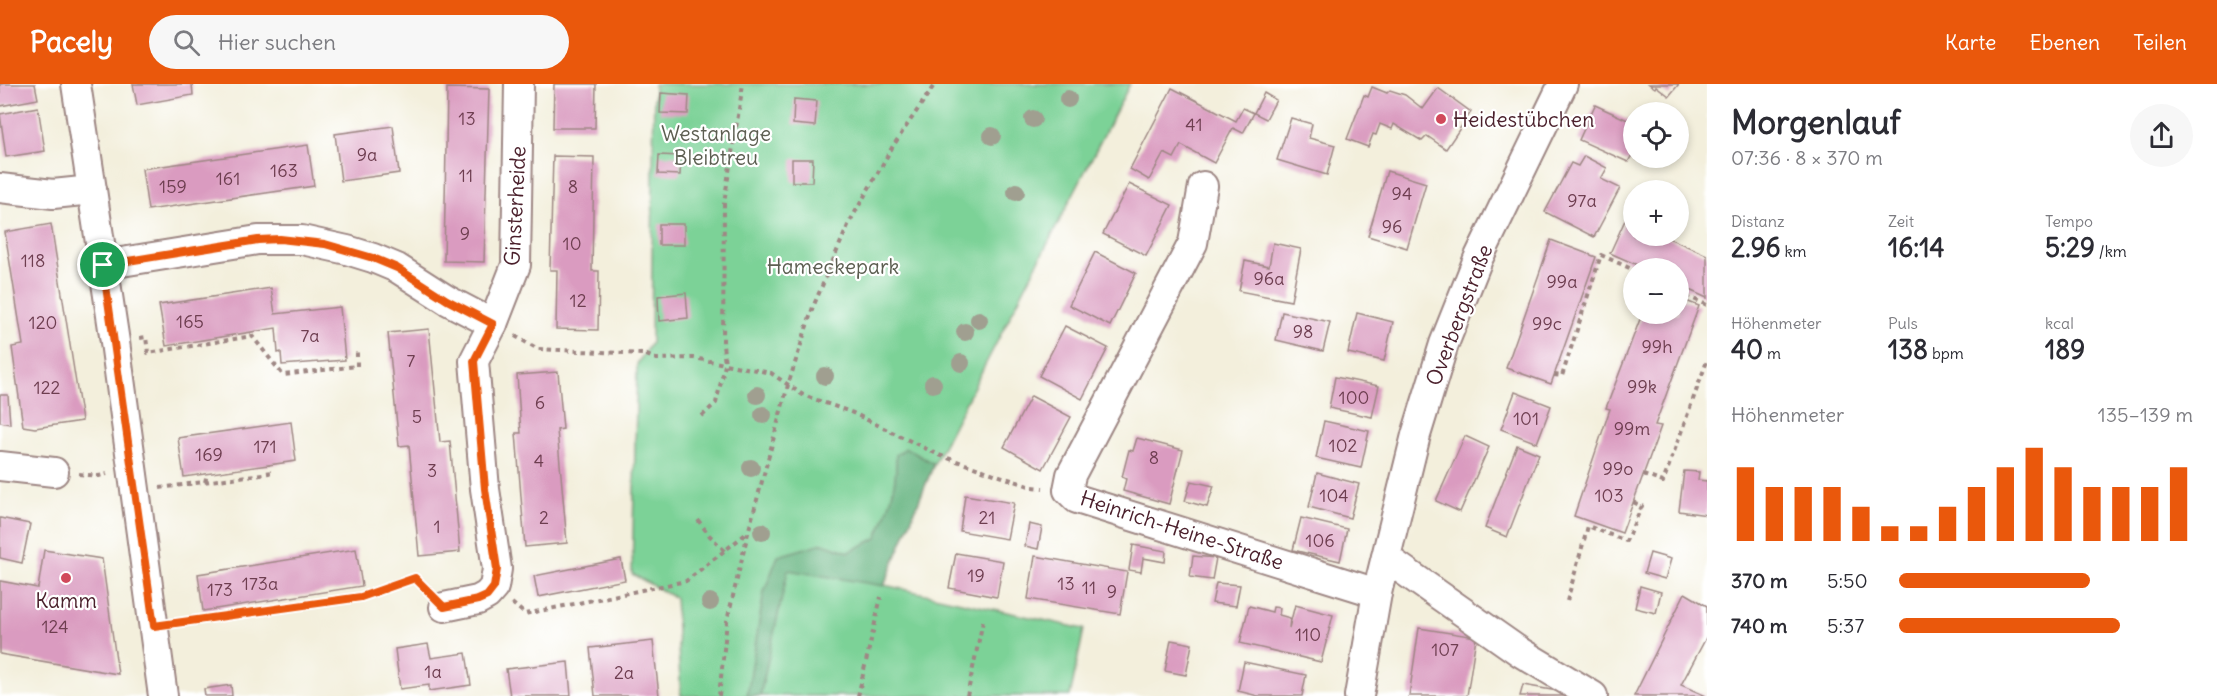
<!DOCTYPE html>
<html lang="de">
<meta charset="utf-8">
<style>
:root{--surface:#fff;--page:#f7f7f7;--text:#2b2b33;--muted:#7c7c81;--accent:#ea580c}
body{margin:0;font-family:Delius,sans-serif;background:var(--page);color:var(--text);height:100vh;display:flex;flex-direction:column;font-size:22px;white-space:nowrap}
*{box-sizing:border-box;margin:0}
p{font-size:20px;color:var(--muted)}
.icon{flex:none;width:33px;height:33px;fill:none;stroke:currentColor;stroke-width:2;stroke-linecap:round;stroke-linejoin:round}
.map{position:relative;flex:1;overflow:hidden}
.drawer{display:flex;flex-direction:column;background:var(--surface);width:510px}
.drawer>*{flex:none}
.controls{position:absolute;left:1623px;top:18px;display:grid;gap:12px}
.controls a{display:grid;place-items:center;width:66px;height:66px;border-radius:50%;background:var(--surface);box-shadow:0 3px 9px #0003;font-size:30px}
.pin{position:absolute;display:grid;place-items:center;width:51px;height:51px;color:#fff;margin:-26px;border:3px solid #fff;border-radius:50%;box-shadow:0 2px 6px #0007}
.round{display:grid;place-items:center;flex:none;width:63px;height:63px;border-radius:32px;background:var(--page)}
.summary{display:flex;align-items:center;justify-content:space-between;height:102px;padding:0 24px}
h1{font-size:33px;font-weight:700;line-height:45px}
.figures{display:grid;grid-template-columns:repeat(3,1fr);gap:9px;height:102px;padding:6px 24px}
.figures div{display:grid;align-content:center}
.figures b{font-size:26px;font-weight:700}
.figures small{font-size:16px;font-weight:400}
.figures p{font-size:16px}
.chart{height:168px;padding:12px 24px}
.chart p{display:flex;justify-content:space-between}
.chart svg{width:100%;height:108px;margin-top:6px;stroke:var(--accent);stroke-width:6}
ul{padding:0 24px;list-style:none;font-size:20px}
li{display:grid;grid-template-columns:96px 72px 1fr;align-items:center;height:45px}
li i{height:15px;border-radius:8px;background:var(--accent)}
header{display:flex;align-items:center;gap:36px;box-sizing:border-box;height:84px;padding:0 30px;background:var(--accent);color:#fff}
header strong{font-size:28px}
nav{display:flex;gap:33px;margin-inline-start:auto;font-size:21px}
.search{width:420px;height:54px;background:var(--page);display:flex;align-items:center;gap:15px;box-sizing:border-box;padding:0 21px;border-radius:33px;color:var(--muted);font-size:22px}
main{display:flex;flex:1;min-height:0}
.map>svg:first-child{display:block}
</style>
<header>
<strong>Pacely</strong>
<div class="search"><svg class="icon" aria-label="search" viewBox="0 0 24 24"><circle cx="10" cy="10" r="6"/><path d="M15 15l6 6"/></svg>Hier suchen</div>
<nav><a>Karte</a><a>Ebenen</a><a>Teilen</a></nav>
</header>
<main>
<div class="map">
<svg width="1707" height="612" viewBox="0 0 1707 612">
<rect width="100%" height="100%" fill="#fff"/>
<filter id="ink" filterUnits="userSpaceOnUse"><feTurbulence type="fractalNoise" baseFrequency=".0167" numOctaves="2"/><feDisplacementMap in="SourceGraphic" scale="12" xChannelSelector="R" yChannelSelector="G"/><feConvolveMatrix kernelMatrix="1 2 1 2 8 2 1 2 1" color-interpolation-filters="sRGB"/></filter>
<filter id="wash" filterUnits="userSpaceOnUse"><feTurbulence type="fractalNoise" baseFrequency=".008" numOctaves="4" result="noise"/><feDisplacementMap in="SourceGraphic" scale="24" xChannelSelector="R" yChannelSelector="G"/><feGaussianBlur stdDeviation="1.35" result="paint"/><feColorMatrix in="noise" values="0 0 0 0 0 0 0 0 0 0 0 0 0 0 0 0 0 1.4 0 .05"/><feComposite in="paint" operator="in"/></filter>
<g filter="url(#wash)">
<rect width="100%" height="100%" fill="#f3efdc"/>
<path fill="#7cd297" stroke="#637861" stroke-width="1.5" d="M654,0H1130L934,380L884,501L1084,545L1070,612H681L675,514L632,490L637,280L651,259Z"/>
<path fill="#65b480" stroke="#586a56" stroke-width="1.5" d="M906,364L934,380L884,502L788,486L760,612H747L764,508L778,472L823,459L849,468L877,454C889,425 897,403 896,371Z"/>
<g id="blocks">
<g fill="#da9bc0">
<path d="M0,0H35L38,15L0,22Z"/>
<path d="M133,0H192L193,11L137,21Z"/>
<path d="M554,0H596L595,44H553Z"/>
<path d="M1649,0H1679L1669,12L1656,2L1655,4Z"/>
<path d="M1372,3L1387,9L1390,6L1405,11L1423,25L1438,4L1471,28L1446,65L1427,52L1422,57L1394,40L1392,45L1380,40L1376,51L1373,50L1368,63L1347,55L1364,11L1368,13Z"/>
<path d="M447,4L489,5L484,178L444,177Z"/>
<path d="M1172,4L1236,37L1243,24L1254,29L1243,49L1233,44L1214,79L1181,61L1174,74L1164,69L1149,96L1130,85Z"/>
<path d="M661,9L689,11L688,30L660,29Z"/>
<path d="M1264,9L1276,16L1266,35L1254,29Z"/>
<path d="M794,15L817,17L815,42L793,40Z"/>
<path d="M1595,21L1634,39V67L1628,78L1579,56Z"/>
<path d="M38,23L45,67L6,73L0,30Z"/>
<path d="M1291,34L1312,40L1309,54L1335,61L1327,91L1277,76Z"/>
<path d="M393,42L399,89L341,97L335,50Z"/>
<path d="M308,61L314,102L148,126L142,85Z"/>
<path d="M659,71L681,72L680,91L658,90Z"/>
<path d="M553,72L594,73L592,187H599L598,246L556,245L557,186H550Z"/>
<path d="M1584,72L1607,84L1601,95L1620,104L1594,153L1545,128L1571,79L1578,82Z"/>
<path d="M792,75H813L812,98H792Z"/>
<path d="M1387,87L1426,99L1407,164L1368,152Z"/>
<path d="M1129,100L1172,121L1146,172L1103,150Z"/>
<path d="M1626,134L1634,137V152H1664L1707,171V214L1678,201V184H1644L1610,169Z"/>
<path d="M51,140L82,337L35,344L23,342L12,263L23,261L5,148Z"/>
<rect x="659" y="140" width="25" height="21"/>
<path d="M1551,156L1596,173L1551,300L1506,284Z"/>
<path d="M1273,159L1301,165L1291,217L1239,207L1245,177L1269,182Z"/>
<path d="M1095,168L1136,189L1110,242L1069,221Z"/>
<path d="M271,204L275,230L340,223L345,276L282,281L281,268L278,269L276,244L166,262L159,221Z"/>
<path d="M686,209L688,234L659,237L658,212Z"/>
<path d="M1678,214L1699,222L1655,341L1661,342L1622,449L1574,432L1610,325L1606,324L1642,230H1678Z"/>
<path d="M1282,228L1330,238L1323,267L1276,256Z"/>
<path d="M1357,229L1393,238L1384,277L1348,269Z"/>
<path d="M1065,242L1108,264L1082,315L1039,292Z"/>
<path d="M429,245L440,358L450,357L460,468L419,472L409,361L399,362L388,249Z"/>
<path d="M558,288L563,345L557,346L567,459L525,463L516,349H521L517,291Z"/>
<path d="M1335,293L1379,302L1372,333L1329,324Z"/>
<path d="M1515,308L1551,322L1537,359L1501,345Z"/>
<path d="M0,311H8L10,340L0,338Z"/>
<path d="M1031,312L1071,333L1043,385L1004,363Z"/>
<path d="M1324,337L1369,347L1361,384L1316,374Z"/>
<path d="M291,338L296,377L184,393L178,354Z"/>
<path d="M1465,352L1489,363L1460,428L1436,417Z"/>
<path d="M1137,354L1183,366L1169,420L1123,407L1126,395L1122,393L1129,366L1133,367Z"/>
<path d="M1517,361L1539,370L1507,453L1485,444Z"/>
<path d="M1684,387L1699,388L1698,396L1707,397V431L1679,427Z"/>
<path d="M1317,389L1359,400L1350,434L1309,423Z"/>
<path d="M1191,397L1214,402L1207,423L1185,417Z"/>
<path d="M965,411L1014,419L1007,455L960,447Z"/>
<path d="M0,434L30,440L22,479L0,474Z"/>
<path d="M1301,434L1347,445L1340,477L1293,466Z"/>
<path d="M1029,440L1042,443L1038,465L1025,462Z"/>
<path d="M1133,461L1166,467L1165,478L1143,474L1141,488L1129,486Z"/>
<path d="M356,465L362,502L203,527L198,490Z"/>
<path d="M44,466L102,475L118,590L0,570V497L38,504Z"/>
<path d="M956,469L1003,477L997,513L949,504Z"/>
<path d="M1650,469L1671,475L1665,495L1644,489Z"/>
<path d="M1035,472L1127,488L1120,530L1028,515Z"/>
<path d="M1193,472L1216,474L1212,496L1190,493Z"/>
<path d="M621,475L625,496L538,513L534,492Z"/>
<path d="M1216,499L1240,501L1236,522L1212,519Z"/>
<path d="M1640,502L1661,508L1656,529L1635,524Z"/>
<path d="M1685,509L1707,522V555L1706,554L1681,601L1706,612H1634Z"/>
<path d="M1295,521L1333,531L1321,578L1240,559L1249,522L1272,528L1273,523L1280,524L1279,531L1290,534L1289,544Z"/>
<path d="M1419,544L1476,553L1467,612H1409Z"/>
<path d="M1171,556L1192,560L1186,591L1165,587Z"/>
<path d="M653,557L659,612H595L590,564Z"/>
<path d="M428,560L431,574L466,569L471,601L429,607V601L400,605L395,565Z"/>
<path d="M568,578L571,612H510L506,585Z"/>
<path d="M1244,578L1306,591L1302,612H1258L1238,607Z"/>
<path d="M231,601L232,612H205L204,605Z"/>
<path d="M1523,601L1563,608V612H1520Z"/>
</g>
</g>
</g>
<g filter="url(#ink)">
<use href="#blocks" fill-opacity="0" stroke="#9e8784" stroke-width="1.5"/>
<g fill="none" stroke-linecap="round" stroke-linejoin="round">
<g stroke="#9e8784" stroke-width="32">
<g id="minor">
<path d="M76,0L115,258L163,612"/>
<path d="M1203,102L1193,159L1071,391L1068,406L1077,415L1377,509"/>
<path d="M0,104L53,110L92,106"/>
<path d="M103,181L258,156H302L347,166L373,174L397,184L447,216L493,240L474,277L485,405L497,485L494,503L487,511L478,516L444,523"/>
<path d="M493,240L516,181L519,0"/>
<path d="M0,382L54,388"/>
<path d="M1386,474L1520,568L1593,612"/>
<path d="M1359,612L1377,509L1416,351L1444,260L1478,175L1563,0"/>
</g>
</g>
<g stroke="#9e8784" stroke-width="4" stroke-dasharray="4.5 4.5" stroke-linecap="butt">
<path d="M1678,208L1707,221"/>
<path d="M515,252L538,265L644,270L656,275L694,274L771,289L803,311L853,329L939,371L1032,403L1043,404"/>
<path d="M140,254L146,253L148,269L252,252L283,291L357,282V268"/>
<path d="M1554,291L1562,292L1601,171L1634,186"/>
<path d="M702,332L716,319L725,281L723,260L724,119L743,0"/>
<path d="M79,390L99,392L107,390"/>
<path d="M1643,391L1663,398L1707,277"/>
<path d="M205,398L207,390"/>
<path d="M160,404L269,389L268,381"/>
<path d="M698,436L709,451L725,467"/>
<path d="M1567,517L1588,442L1626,457L1642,422L1633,418"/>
<path d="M512,519L525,530L686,497L747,449"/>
<path d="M178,539L361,513L415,494L425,504"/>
<path d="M719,612L727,537L748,449L788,301L813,223L849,139L893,62L935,0"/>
<path d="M858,612L881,513"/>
<path d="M967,612L983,537"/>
</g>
<use href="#minor" stroke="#fff" stroke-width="28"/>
</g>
<g fill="#a09f90">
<circle cx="1068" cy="15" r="9"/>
<circle cx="1033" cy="35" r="9"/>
<circle cx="992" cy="52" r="9"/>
<circle cx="1016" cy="108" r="9"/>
<circle cx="979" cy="236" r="9"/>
<circle cx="965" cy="248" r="9"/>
<circle cx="961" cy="279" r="9"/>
<circle cx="825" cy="292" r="9"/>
<circle cx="933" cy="300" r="9"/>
<circle cx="757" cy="311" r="9"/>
<circle cx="763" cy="331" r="9"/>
<circle cx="751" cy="384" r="9"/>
<circle cx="762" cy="448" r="9"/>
<circle cx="710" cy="518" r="9"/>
</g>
</g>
<g fill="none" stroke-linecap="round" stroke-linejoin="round" filter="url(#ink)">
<g stroke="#fff" stroke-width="12">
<path id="route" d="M280,155L325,160L373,174L397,184L447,216L493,240L474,277L485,405L497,485L494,503L487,512L478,516L444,523L415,494L361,513L154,542L103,181L258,156Z"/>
</g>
<use href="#route" stroke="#ea580c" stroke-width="8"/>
</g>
<g fill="#d1495b" stroke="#fff" stroke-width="2">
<circle cx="1441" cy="35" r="6"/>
<circle cx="66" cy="494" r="6"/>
</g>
<g text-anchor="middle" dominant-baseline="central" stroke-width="4.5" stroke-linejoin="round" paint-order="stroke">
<g font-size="18" fill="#6e3e50">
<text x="467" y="34">13</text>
<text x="1194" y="40">41</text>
<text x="367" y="70">9a</text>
<text x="284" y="86">163</text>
<text x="466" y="91">11</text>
<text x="228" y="94">161</text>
<text x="173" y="102">159</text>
<text x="573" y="102">8</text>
<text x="1402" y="109">94</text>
<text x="1582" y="116">97a</text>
<text x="1392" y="142">96</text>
<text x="465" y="149">9</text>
<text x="572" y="159">10</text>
<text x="33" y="176">118</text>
<text x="1269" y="194">96a</text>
<text x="1562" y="197">99a</text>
<text x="578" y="216">12</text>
<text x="190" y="237">165</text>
<text x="43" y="238">120</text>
<text x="1547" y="239">99c</text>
<text x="1303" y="247">98</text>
<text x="310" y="251">7a</text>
<text x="1657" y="262">99h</text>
<text x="411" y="276">7</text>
<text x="1642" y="302">99k</text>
<text x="47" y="303">122</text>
<text x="1354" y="313">100</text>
<text x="540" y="318">6</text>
<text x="417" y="332">5</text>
<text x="1526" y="334">101</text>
<text x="1632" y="344">99m</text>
<text x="1343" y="361">102</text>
<text x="265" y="362">171</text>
<text x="209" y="370">169</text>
<text x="1154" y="373">8</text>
<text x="539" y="376">4</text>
<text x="1618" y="384">99o</text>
<text x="432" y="386">3</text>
<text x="1334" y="411">104</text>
<text x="1609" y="411">103</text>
<text x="544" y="433">2</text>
<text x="987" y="433">21</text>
<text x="437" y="442">1</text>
<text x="1320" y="456">106</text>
<text x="976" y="491">19</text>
<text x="260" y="499">173a</text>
<text x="1066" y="499">13</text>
<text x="1089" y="503">11</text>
<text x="220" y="505">173</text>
<text x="1112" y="507">9</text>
<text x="55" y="542">124</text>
<text x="1308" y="550">110</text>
<text x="1445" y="565">107</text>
<text x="433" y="587">1a</text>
<text x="624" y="588">2a</text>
</g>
<g font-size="21" fill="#4a1f2b" stroke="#fff" text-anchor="start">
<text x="1453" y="35">Heidestübchen</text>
<text x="66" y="516" text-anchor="middle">Kamm</text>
</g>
<g font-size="21" fill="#5c5e51" stroke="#fff">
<text x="716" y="49">Westanlage<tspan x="716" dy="24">Bleibtreu</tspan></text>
<text x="833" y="182">Hameckepark</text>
</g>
<g font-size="21" fill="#4a1f2b" stroke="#fff">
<text transform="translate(515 122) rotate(-87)">Ginsterheide</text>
<text transform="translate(1459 231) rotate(-69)">Overbergstraße</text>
<text transform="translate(1182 446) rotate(18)">Heinrich-Heine-Straße</text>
</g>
</g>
</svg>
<div class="controls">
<a><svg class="icon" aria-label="locate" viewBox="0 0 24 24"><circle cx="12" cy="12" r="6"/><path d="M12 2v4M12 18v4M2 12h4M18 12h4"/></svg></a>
<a>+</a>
<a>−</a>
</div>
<div class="pin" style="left:103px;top:181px;background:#1e9e55"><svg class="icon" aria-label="arrive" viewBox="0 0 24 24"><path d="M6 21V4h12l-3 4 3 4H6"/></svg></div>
</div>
<section class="drawer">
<div class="summary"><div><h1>Morgenlauf</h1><p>07:36 · 8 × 370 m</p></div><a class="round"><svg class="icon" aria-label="share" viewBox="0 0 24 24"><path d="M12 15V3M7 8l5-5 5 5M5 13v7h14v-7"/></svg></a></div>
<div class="figures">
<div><p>Distanz</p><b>2.96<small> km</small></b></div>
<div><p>Zeit</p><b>16:14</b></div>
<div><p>Tempo</p><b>5:29<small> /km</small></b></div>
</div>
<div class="figures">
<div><p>Höhenmeter</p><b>40<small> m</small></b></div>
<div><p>Puls</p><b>138<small> bpm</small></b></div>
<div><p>kcal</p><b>189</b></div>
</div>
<div class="chart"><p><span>Höhenmeter</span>135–139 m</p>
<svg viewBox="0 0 160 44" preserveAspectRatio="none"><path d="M5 44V14M15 44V22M25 44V22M35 44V22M45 44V30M55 44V38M65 44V38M75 44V30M85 44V22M95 44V14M105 44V6M115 44V14M125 44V22M135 44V22M145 44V22M155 44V14"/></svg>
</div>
<ul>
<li><b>370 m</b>5:50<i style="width:65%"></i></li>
<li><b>740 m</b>5:37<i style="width:75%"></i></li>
</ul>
</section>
</main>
